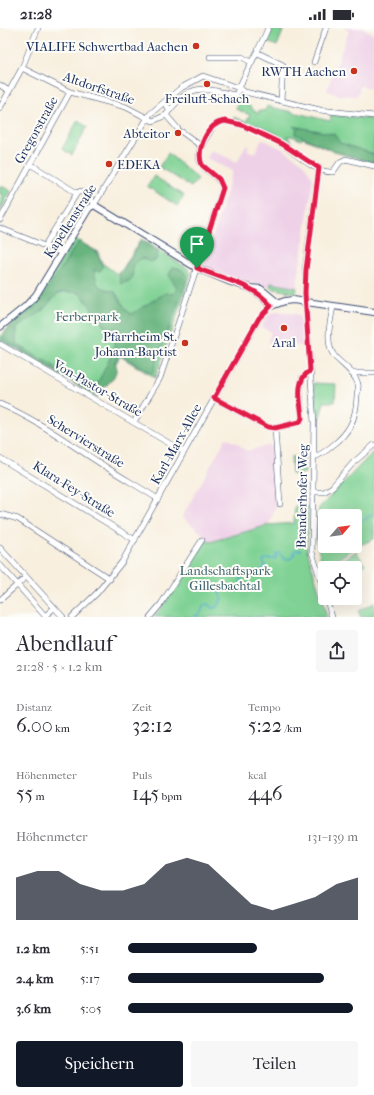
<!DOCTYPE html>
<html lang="de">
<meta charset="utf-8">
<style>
:root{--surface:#fff;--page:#f7f7f7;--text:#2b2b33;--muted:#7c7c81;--accent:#111827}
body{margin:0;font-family:"IM FELL French Canon",serif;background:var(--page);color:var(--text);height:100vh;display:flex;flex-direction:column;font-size:15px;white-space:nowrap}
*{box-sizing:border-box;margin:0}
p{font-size:13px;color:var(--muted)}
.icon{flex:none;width:22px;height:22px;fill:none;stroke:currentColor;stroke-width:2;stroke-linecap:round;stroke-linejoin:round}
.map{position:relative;height:589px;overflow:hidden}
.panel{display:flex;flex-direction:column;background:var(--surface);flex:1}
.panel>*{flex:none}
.needle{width:26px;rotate:62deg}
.buttons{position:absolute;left:318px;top:481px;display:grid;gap:8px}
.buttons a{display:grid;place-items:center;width:44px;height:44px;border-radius:4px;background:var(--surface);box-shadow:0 4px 16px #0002;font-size:20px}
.pin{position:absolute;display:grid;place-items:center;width:34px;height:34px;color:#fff;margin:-41px -17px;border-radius:50% 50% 50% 0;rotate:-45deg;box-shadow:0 0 4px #0007}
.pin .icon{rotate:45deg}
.round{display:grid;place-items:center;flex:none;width:42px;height:42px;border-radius:4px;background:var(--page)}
.headline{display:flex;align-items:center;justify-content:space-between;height:68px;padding:0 16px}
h1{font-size:22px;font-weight:600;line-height:30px}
.stats{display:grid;grid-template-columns:repeat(3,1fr);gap:6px;height:68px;padding:4px 16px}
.stats div{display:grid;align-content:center}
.stats b{font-size:20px;font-weight:600}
.stats small{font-size:11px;font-weight:400}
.stats p{font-size:11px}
.chart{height:112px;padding:8px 16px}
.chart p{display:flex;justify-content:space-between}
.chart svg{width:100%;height:72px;margin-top:4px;fill:var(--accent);opacity:.7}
.primary-button{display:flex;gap:8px;margin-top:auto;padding:8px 16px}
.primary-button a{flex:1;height:46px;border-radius:4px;background:var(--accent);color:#fff;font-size:16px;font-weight:600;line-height:46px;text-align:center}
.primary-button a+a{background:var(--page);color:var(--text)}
ul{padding:0 16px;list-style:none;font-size:13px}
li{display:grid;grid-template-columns:64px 48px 1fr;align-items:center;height:30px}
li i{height:10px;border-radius:5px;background:var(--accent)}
.status{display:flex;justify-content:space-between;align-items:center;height:28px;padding:0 20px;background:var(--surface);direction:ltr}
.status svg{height:11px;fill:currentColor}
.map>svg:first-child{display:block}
</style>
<div class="status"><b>21:28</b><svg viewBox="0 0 49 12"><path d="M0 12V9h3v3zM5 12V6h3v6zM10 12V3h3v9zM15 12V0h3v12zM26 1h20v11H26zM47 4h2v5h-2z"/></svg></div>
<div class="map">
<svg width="374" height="589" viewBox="0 0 374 589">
<rect width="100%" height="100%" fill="#fdfcf7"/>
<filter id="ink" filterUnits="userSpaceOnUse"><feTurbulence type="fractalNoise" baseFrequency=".025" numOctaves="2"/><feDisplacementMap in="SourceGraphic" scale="8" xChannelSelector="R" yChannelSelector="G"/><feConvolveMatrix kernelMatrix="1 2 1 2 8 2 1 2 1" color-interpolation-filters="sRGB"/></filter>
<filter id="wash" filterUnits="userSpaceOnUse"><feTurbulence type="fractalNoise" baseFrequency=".012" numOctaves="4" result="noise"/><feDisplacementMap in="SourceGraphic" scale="16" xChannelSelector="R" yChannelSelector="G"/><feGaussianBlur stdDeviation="0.9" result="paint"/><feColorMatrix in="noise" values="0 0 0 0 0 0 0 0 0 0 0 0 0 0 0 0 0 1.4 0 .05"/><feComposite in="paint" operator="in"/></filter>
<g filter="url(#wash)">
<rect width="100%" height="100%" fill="#f8efde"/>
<g fill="#eed0e7">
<path d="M343,0H363L374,6V62L361,57L357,68L337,67L327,62L349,3Z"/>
<path d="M262,111L284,122L302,134L313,150L296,265L242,253L210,241L204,237L233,143L207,130L211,122L237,134L246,117L249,119L247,122L255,125Z"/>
<path d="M277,284L296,286L300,289L303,296L305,318L268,314L271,304L261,299L269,287Z"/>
<path d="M226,410L237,415L246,423L271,417L276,477L269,497L209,514L204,511L202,505L182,489Z"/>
</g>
<g fill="#80d294" stroke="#4e8079" fill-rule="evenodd">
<path d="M273,0L283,3L277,18L267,14Z"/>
<path d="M238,73L246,75L258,86L259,82L265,83L267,78L330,93L331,91L330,87L374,91V135L335,124L303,110L301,112L292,108H287L298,124C281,109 255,96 232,92L233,89L246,94L250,87L236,81Z"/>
<path d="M78,92L87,99L72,127L62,121Z"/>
<path d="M168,125L198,151L191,159L159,139Z"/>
<path d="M154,148L184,168L177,178L147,158Z"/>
<path d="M0,157L11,163L0,183V174L3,168L0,166Z"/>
<path d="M75,211L98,224L102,235L117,246L122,242L141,211L187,240L191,246L155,350L120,328L97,369L0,312V308L36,272Z"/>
<path d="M271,255L297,260L296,265L270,260Z"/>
<path d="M314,355L336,356L335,374H324L318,397H315Z"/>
<path d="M374,423V511L353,520L323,543L316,508L319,480ZM325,488H355V518H325Z"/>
<path d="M304,428L305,445L292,447L291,429Z"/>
<path d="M295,478L308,479L307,522L327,589H154L166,573L204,511L210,514L269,497L294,495Z"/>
<path d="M356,523L365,537L355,542V540H332Z"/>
<path d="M374,575V589H361L358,583Z"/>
</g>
<g fill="#68b47e" stroke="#42726e">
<path d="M293,98L334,106L340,115L374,126V135L335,124L295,106L297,102Z"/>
<path d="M79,213L96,224L103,239L100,243L94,242L97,255L100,259L115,264L127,283L132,286L165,265L174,266L177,260L169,247L173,239C180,240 185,242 187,250L152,346L119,326L115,334L117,341L113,351L96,367L93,365L112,326L116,309L102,295L82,267L77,264H63L57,266L41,284L16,300V316L84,355L94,356L91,364L2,311L6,303L39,274Z"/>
<path d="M141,213L158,224L156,232L149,234L143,230C133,234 132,239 133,249L129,253L121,256L119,245L123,242Z"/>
</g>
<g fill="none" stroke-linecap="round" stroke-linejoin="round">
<g stroke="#4eaccc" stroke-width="1.5">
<path d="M355,498L374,485"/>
<path d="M194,589L201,584L204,577L208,576L212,580L217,579L222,570L219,565L221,559H229L236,564L240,561L241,549L260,546V542L266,540L263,533L266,531H276V526L279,525L284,531H290L295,526L293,524L295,522H301"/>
</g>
</g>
</g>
<g filter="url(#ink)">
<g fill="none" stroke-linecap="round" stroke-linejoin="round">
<g stroke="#3c4c71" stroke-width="6">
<g id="minor">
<path d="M258,25L283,37L281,73"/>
<path d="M210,29H242L251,34"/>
<path d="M314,34L326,0"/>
<path d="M22,40L70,64L126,79L153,93L166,87"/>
<path d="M0,57L9,63"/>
<path d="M165,75L170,82L166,87L178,101"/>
<path d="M0,80L22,40L38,0"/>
<path d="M170,82C192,53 205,61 236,67C245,44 259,23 268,0"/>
<path d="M182,104L201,118"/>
<path d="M30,136L77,165"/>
<path d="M319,140L305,242V265L314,395L312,524L325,567"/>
<path d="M77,165L81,163L90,169L94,177"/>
<path d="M94,177L150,86L181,60L203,48L239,60L245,64L320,82L374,88"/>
<path d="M0,192L70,64"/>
<path d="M0,200L62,225"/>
<path d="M45,217L77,165"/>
<path d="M0,316L184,424"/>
<path d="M351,345H374"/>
<path d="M214,370L268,399L275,400L300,394L302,390L300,362L302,350L310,343"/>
<path d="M0,376C38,392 71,417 106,439C123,450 141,460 158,471"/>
<path d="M134,394L160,350L223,160C220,146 200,143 199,129C199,121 203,114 208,107C211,102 214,96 220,94C234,90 271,109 283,117C297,126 315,145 333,144L340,134L346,131L374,138"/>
<path d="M275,400L280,476"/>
<path d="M314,429C321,427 326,423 332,418C350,404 356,391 357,368C357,365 359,359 358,356C355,345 343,337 336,330C324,318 330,294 333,279"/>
<path d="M0,430L135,512"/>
<path d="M313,464H324L332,459L354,434L374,417"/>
<path d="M0,486L18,491L110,551"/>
<path d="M0,520L63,589"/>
<path d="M0,537L46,589"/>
<path d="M326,570L332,589"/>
<path d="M0,572L26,549"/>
<path d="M45,588L54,580"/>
<path d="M72,589L97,565L122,534L259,291L271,278"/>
<path d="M150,589L161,576L202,512"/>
</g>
</g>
<g stroke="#3c4c71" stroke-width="8">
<g id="major">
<path d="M250,260L262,268L271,278L285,273L293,272L374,284"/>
<path d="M0,299L26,278L36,267L89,180L94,177L197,240L231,254L250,260L261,261L278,275"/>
</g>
</g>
<use href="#minor" stroke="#fff" stroke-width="5"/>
<use href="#major" stroke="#fff" stroke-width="6"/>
</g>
</g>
<g fill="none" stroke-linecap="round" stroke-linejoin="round" filter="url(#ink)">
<g stroke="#fff" stroke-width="8">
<path id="route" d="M225,93L242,97L282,116L319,140L306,242L305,265L310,343C294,352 301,375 302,390L300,394L275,400L268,399L214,370L259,290L271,278C255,256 221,251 197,240L223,160L219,151L202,137C196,122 207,95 225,93Z"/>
</g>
<use href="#route" stroke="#e11d48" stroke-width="5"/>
</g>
<g fill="#c8321e" stroke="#fdfcf7" stroke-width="1.5">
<circle cx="196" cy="18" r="4"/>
<circle cx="354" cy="43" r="4"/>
<circle cx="207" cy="56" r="4"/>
<circle cx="178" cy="105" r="4"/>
<circle cx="109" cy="136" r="4"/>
<circle cx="284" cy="300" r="4"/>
<circle cx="185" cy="315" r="4"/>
</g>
<g text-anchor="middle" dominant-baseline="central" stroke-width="4" stroke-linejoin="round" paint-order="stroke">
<g font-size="13" fill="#1b2f5e" stroke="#fdfcf7" text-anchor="end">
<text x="188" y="18">VIALIFE Schwertbad Aachen</text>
<text x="346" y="43">RWTH Aachen</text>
<text x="207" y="70" text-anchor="middle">Freiluft-Schach</text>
<text x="170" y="105">Abteitor</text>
<text x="117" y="136" text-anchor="start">EDEKA</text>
<text x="177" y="308">Pfarrheim St.<tspan x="177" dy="15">Johann-Baptist</tspan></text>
<text x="284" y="314" text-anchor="middle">Aral</text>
</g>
<g font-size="13" fill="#1b2f5e" stroke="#fdfcf7">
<text transform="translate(99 60) rotate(19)">Altdorfstraße</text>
<text transform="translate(36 102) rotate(-61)">Gregorstraße</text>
<text transform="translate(70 193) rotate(-57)">Kapellenstraße</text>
<text transform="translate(98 360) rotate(30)">Von-Pastor-Straße</text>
<text transform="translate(86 413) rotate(32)">Schervierstraße</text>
<text transform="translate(176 416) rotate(-61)">Karl-Marx-Allee</text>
<text transform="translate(74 461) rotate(32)">Klara-Fey-Straße</text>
<text transform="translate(302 468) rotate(-89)">Branderhofer Weg</text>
</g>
<g font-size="13" fill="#39606e" stroke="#fdfcf7">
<text x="87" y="288">Ferberpark</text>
<text x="225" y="542">Landschaftspark<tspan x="225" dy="15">Gillesbachtal</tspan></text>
</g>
</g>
</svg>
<div class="buttons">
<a><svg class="needle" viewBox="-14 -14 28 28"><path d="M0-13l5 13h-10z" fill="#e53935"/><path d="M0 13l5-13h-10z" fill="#7c7c81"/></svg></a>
<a><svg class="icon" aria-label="locate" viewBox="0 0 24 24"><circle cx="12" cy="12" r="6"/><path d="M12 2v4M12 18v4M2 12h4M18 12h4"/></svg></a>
</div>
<div class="pin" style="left:197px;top:240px;background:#1e9e55"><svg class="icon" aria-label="arrive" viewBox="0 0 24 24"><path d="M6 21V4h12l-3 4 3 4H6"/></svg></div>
</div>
<section class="panel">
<div class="headline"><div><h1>Abendlauf</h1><p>21:28 · 5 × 1.2 km</p></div><a class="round"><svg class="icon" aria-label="share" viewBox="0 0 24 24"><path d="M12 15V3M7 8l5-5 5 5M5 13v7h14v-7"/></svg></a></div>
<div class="stats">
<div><p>Distanz</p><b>6.00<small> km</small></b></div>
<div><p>Zeit</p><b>32:12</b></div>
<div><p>Tempo</p><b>5:22<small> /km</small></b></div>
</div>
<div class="stats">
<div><p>Höhenmeter</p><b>55<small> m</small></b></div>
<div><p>Puls</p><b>145<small> bpm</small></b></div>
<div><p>kcal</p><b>446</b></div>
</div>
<div class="chart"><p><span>Höhenmeter</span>131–139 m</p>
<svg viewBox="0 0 160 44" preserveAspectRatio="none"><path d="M0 44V18L10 14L20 14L30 22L40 26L50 26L60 22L70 10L80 6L90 10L100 22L110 34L120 38L130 34L140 30L150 22L160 18V44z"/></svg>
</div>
<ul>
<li><b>1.2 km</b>5:51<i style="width:56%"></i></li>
<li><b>2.4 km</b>5:17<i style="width:85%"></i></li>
<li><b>3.6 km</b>5:05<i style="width:98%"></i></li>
</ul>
<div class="primary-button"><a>Speichern</a><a>Teilen</a></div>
</section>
